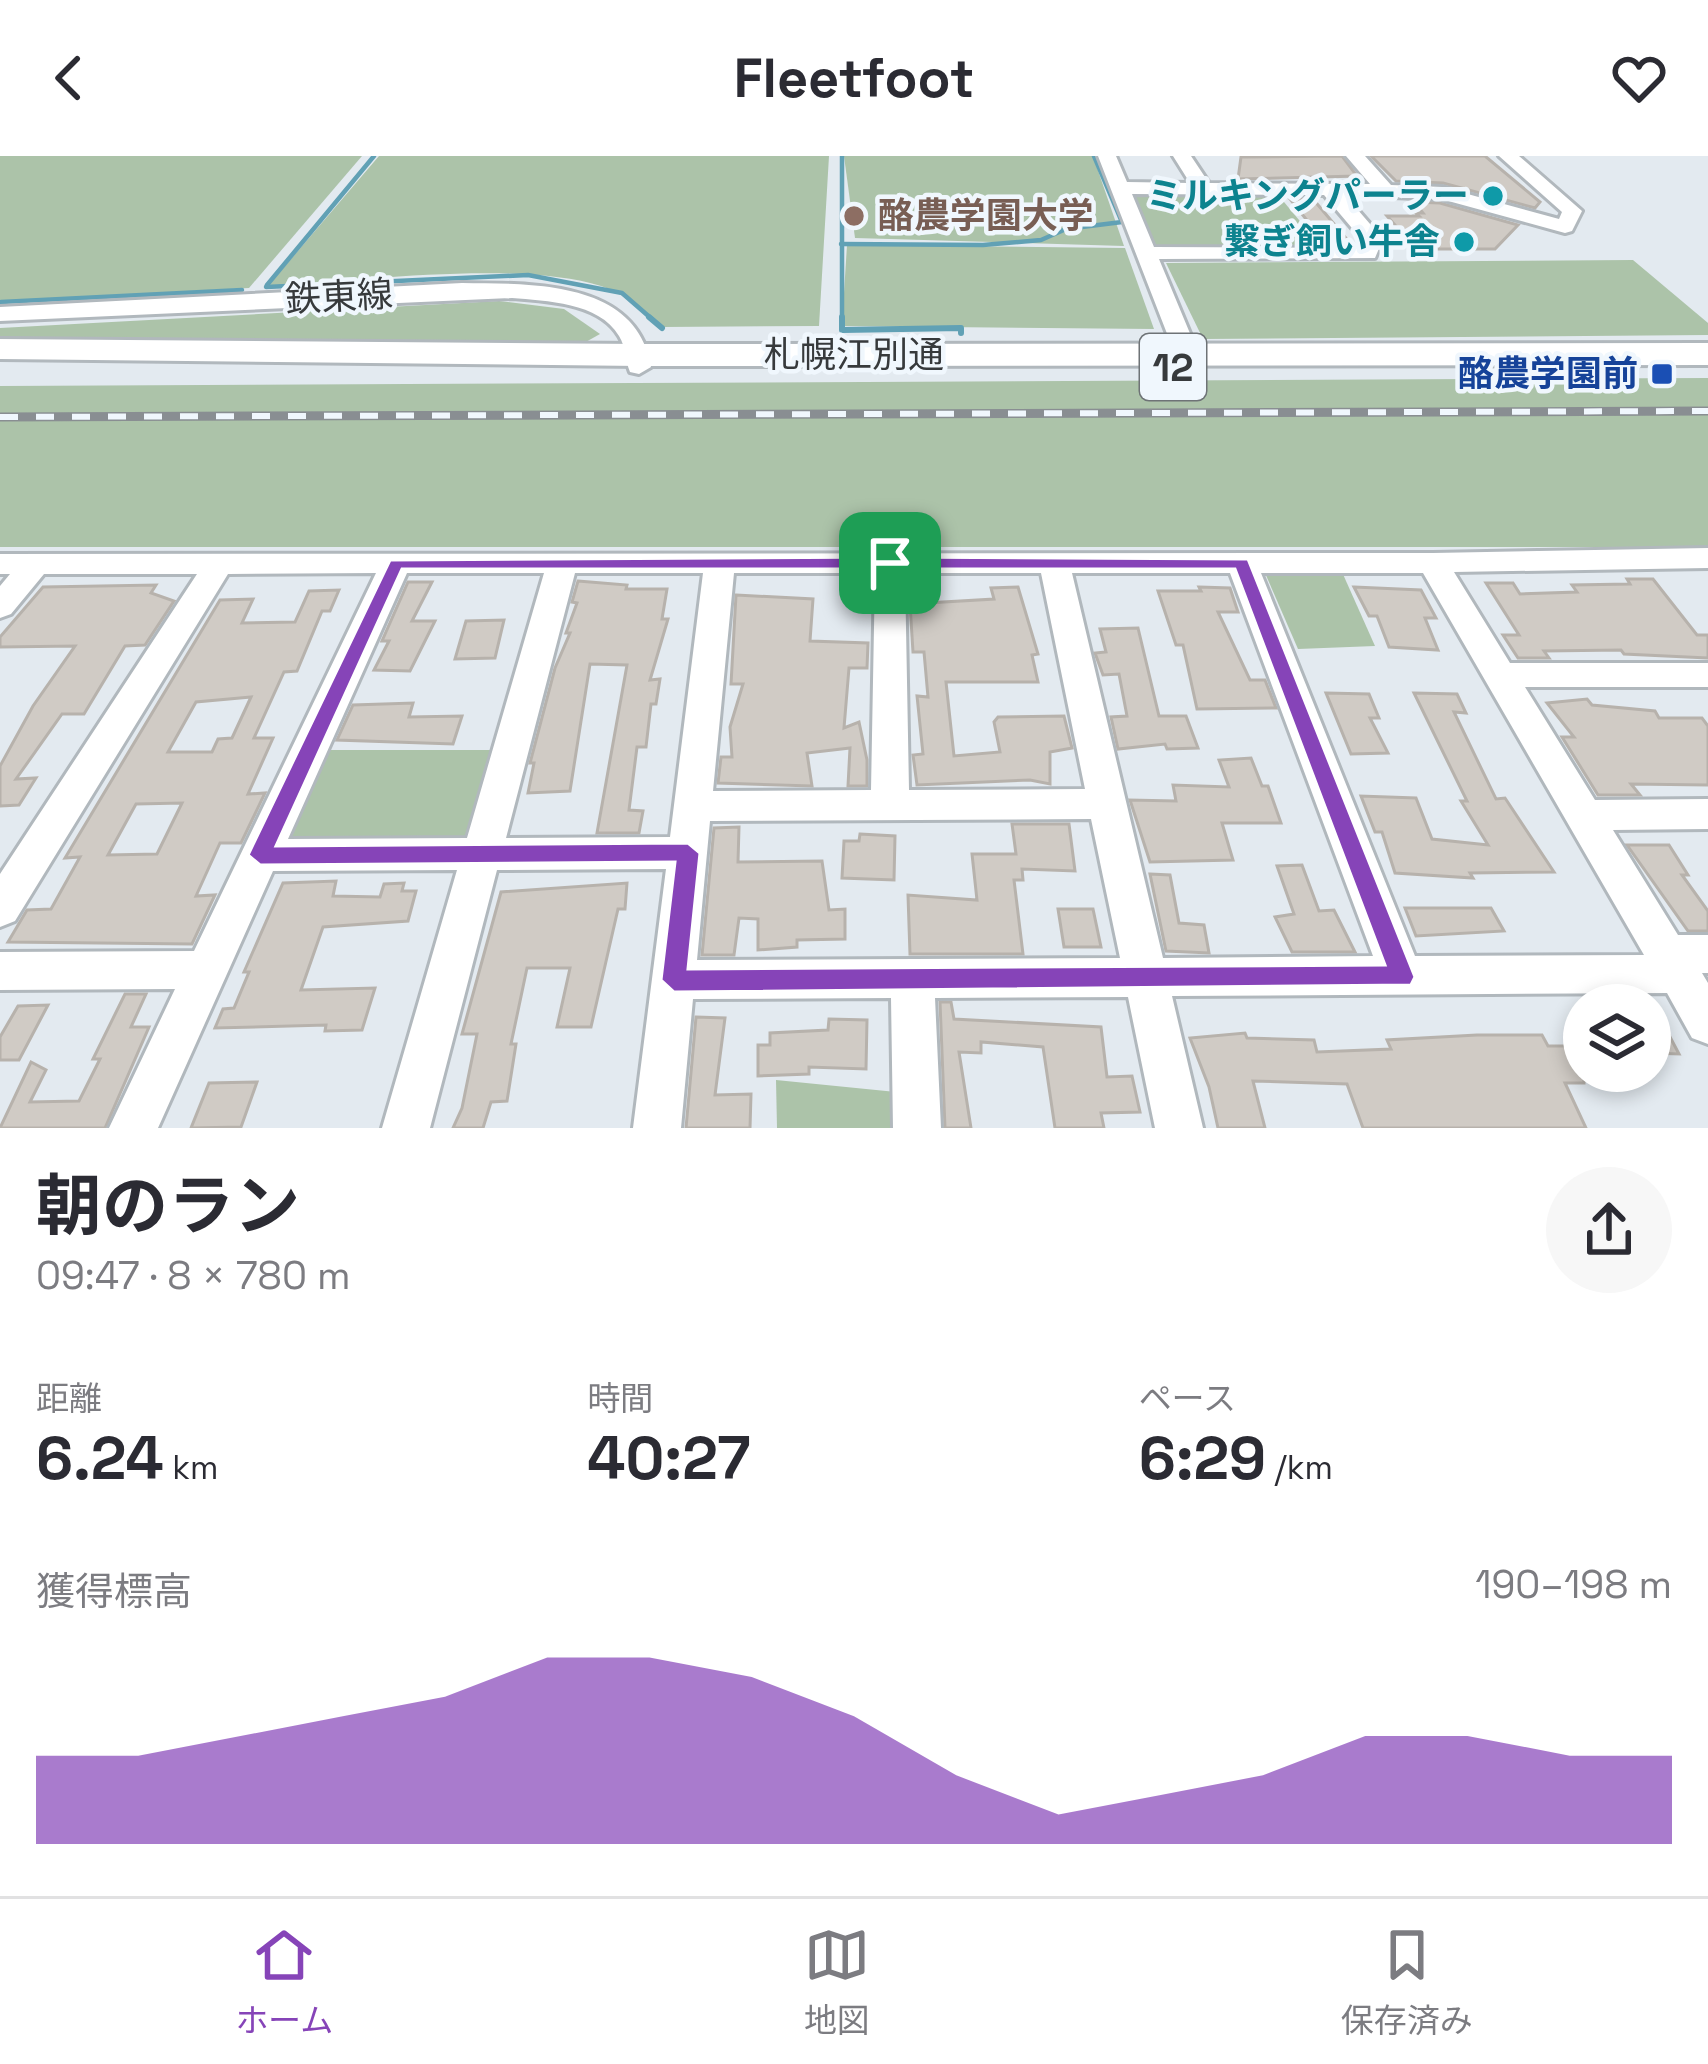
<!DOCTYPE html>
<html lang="ja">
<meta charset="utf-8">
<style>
:root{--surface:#fff;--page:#f7f7f7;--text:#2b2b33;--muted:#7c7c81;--line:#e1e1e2;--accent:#8644b8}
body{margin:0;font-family:"Space Grotesk","Noto Sans JP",sans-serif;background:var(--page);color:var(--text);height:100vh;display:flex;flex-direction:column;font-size:45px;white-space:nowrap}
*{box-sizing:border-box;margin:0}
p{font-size:39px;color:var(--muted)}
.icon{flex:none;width:66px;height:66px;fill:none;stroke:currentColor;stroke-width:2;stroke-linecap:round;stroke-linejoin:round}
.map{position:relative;height:972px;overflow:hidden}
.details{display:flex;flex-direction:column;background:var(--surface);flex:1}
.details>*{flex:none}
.tools{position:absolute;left:1563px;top:828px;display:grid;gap:24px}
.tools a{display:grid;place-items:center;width:108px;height:108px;border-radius:50%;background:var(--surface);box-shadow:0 6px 18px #0003;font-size:60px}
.pin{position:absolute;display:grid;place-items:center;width:102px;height:102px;color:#fff;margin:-51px;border-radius:24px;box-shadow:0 6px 18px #0006}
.round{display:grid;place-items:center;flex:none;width:126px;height:126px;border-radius:63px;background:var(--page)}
.headline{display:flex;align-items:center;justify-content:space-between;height:204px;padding:0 36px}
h1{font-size:66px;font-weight:700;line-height:90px}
.figures{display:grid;grid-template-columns:repeat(3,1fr);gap:18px;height:204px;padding:12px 36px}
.figures div{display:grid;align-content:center}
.figures b{font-size:60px;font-weight:700}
.figures small{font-size:33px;font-weight:400}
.figures p{font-size:33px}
.chart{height:336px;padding:24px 36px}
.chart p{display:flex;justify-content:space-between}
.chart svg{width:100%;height:216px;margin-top:12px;fill:var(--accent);opacity:.7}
header{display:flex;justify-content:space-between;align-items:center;height:156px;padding:0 36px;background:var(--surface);font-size:54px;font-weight:700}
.tab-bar{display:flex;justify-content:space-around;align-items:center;height:168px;border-top:3px solid var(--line);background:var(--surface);font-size:33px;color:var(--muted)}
.tab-bar a{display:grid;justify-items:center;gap:6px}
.tab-bar .on{color:var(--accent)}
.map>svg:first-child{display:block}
</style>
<header><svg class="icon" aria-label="back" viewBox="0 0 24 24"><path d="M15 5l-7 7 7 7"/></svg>Fleetfoot<svg class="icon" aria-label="heart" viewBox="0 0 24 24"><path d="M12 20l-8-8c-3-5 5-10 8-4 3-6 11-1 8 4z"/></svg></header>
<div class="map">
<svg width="1708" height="972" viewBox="0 0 1708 972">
<rect width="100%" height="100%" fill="#e3eaf0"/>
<g fill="#acc3a9">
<path d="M0,0H362L249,132L0,145Z"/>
<path d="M379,0H829L819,170L662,171C644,154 625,138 601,130C518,104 358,125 268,130Z"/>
<path d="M844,0H1093L1124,90L855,82Z"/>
<path d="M1274,34L1324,94L1153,95L1132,36Z"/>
<path d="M847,89L1125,92L1154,173L842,170Z"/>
<path d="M1633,104L1708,167V179L1203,183L1166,107Z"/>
<path d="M499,145L564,153L600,178L584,187L0,182V172Z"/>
<path d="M1708,222V391H0V230Z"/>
<path d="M1342,416L1375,490L1298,493L1265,417Z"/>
<path d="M326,594H500L474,682H287Z"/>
<path d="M776,924L896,936L898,972H777Z"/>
</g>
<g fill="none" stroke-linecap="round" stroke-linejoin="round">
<g stroke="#61a1b5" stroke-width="4.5">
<path d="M842,0V164"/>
<path d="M841,88L983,89L1041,84L1066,73L1122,66L1094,0"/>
<path d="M267,129L374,0"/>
<path d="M266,131L528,119L622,137L653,164"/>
<path d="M1,146L242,134"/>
</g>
<g stroke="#61a1b5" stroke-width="6">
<path d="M649,161L662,172"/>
<path d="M842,161V174L961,172V177"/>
</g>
</g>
<g fill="#d0cbc5" stroke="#b7b2ac" stroke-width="3" fill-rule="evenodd">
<path d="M1342,0L1357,20L1238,23L1241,1Z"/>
<path d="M1371,0H1485L1540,46L1535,52L1443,27L1396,25Z"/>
<path d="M1290,43H1313L1345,81L1321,82Z"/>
<path d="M1414,46L1440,47L1518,69L1495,93H1416L1387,60H1419L1416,57H1423Z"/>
<path d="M1627,423H1653L1697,479H1708V502L1624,498L1621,494L1544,495L1549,502H1518L1503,479H1519L1486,427H1513L1520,438L1577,436L1572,429L1630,428Z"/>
<path d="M578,425L627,429L626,433H667L662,463H668L650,524L660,523L656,548H651L646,591H637L629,654L643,655L639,677H597L627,509L590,508L570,635L528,637L534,607H530L555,512L570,477H566L577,447L572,446Z"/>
<path d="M408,426H432L412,465H435L410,515L374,514L389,485H382Z"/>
<path d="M156,429L151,437L174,445L145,489L125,490L84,558H62L16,623L36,622L19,649L0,650V610L33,550L75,490L0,491V481L43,431Z"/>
<path d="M1018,431L1038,498L1032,499L1038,526H946L954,600L1000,596L994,566L998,561L1064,560L1072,592L1050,596V628L1030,624L917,629L913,599L923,598L917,540L928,541L924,496H913L910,448L994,443L991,432Z"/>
<path d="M1199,431L1230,432L1238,456H1218L1250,524H1265L1276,552L1197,553L1183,489H1176L1158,435H1201Z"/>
<path d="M1354,431L1421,434L1436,462H1425L1438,494L1389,491L1377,460H1369Z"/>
<path d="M339,434L330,455H322L297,515L284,516L254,582H273L248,638L265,637L241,687H220L196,740L215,739L192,788L8,786L27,754L51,753L80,701L65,702L220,444L253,443L242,467L295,466L309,435ZM251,541L232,582L218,583L212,596H168L196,546ZM182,647L157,698L108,699L136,648Z"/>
<path d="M736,439L813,443L810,485L868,487L867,512H849L844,572L859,566L867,604V630H848L850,592L807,597L812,630L718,627L721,601H732L730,571L743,528H731Z"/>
<path d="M504,464L495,502L455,503L466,465Z"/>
<path d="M1138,472L1159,560H1186L1198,592L1167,593L1165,588L1118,593L1111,561L1127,560L1119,518L1103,519L1095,497L1106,496L1100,473Z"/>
<path d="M1326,537L1369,538L1379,562H1370L1388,597L1351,598Z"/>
<path d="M1414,537L1457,538L1466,557L1454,556L1496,643L1505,642L1554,716L1470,717L1473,722L1395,717L1382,676H1375L1361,640L1416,642L1432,683L1488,689L1461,645H1467Z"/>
<path d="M1587,543L1592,549L1655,555L1659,562H1702L1708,570V629L1631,628L1640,639H1598L1562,581H1574L1547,547Z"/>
<path d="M413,547L409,561L462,560L453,588L337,584L353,549Z"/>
<path d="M1251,602L1262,630H1268L1281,667H1222L1233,704L1150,706L1130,644L1176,645L1173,629L1229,631L1219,604Z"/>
<path d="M1012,668H1069L1075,715L1022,713L1023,724H1014L1023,798H910L908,739L977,744L972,698H1016Z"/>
<path d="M739,671L738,706L822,705L829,754L845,753V783L797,784V791L758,794V763L739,762L734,799H702L714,672Z"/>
<path d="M860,678L895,680L894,724L842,722L844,685H859Z"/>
<path d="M1627,689H1669L1688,719H1682L1708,755V775H1688Z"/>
<path d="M1302,709L1319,755L1334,754L1355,796H1292L1275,761L1294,758L1277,710Z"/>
<path d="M1150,718L1170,719L1179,767L1204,769L1209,797L1166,795Z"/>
<path d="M336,725L333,740L380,741L384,728L404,727L402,735H416L408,765L323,771L301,834L375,832L362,874L325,875L326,869L215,872L223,853L234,852L249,816H244L283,727Z"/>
<path d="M627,727L625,753H618L591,871H557L570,812H527L511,888H516L507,945L491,946L483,972H453L462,952L477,878H462L501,736Z"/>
<path d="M1405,752H1491L1504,775L1416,780Z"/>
<path d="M1058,753H1093L1101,791H1064Z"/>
<path d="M125,838H146L131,871H149L105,972H0L31,906L46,914L30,946L79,945L100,903H93Z"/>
<path d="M1650,843L1679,898L1650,897Z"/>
<path d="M940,846H951L954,863L1101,871L1107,921L1132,920L1140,956L1101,957L1104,972H1055L1043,891L981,886V897L959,896L971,972H945Z"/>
<path d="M48,849L19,904H0V881L18,850Z"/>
<path d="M696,861L725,862L715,939L751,938L750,972H686Z"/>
<path d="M829,863L867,864L866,913L809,911V918L758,920V889H770V877L828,874Z"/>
<path d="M1245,877L1247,882L1314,884L1317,896L1391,893L1387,884L1477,879H1542L1548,890H1584V927H1565L1586,972H1363L1347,928L1253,925L1265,972H1218L1209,931L1190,882Z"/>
<path d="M257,926L241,971L191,972L209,927Z"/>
</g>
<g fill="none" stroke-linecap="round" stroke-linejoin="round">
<g stroke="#b1b8bd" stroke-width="6">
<g id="minor">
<path d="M1098,0H1116L1127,26L1190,27L1173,0H1191L1209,27L1370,28L1346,0H1365L1391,29L1442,31L1559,63L1562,56L1499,0H1519L1582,55L1572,75L1565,77L1441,43L1345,39L1383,83L1375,102L1159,103L1204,211L1192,218L1180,211ZM1132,38L1324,39L1362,84L1360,92L1154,91Z"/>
<path d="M462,127C532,128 637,124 651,211L639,218L630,216C625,204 626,191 619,180C599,146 546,145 512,142L0,165V151Z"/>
<path d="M1708,392V412L1454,416L1510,507H1708V531H1525L1595,644L1708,643V673L1613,674L1678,779H1708V817H1702L1708,827V888L1692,882L1667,837L1172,840L1203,972H1155L1128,841L935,842L941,972H893L891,842L693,843L681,972H633L666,713L497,714L430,972H382L457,714L273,715L158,972H109L175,833L0,834V796L194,795L376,417L228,418L15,765L0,771V718L197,418H44L11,458L0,462V430L10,418H0V398L1433,397ZM407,417H544L467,682L288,683ZM575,417H703L670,681L506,682ZM734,417H875L871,634L713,635ZM905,417H1041L1085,633L909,634ZM1072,417H1230L1373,800L1163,802ZM1261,417H1423L1644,799L1415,800ZM1091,663L1120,802L697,804L710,665Z"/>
</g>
</g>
<g stroke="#b1b8bd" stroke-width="6">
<path id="highway" d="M0,183L640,188L1708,187V209L640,210L0,203Z"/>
</g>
<use href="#minor" fill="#fff" fill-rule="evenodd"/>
<use href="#highway" fill="#fff" fill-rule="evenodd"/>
<g stroke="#898e92" stroke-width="9">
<path id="rail" d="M0,261L1708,255"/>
</g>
<use href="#rail" stroke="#f0f7fd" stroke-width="6" stroke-dasharray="18" stroke-linecap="butt"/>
</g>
<path fill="#8644b8" stroke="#fff" stroke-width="3" fill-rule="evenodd" d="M890,401L1248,403L1415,821L1411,829L674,836L661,824L675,706L260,709L248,699L390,404ZM402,413H1235L1385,809L688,813L700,697L688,687L276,690Z"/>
<g fill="#0f9aa8" stroke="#f0f7fd" stroke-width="4.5">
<circle cx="1493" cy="40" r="12"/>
<circle cx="1464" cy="86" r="12"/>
</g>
<circle fill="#8d6e63" stroke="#f0f7fd" stroke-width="4.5" cx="854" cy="60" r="12"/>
<rect fill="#1a4fb4" stroke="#f0f7fd" stroke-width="4.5" x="1650" y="206" width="24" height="24" rx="6"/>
<g text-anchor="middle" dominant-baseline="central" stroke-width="9" stroke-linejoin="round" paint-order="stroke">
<g font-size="36" font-weight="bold" fill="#0d838f" stroke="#f0f7fd" text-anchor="end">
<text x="1469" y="40">ミルキングパーラー</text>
<text x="1440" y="86">繋ぎ飼い牛舎</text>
</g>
<g font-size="36" font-weight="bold" fill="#785e54" stroke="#f0f7fd" text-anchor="start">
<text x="878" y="60">酪農学園大学</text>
</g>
<g font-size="36" fill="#373a3c" stroke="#f0f7fd">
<text transform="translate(339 141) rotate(-3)">鉄東線</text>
<text x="854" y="199">札幌江別通</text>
</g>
<g font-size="36" font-weight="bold" fill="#164399" stroke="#f0f7fd" text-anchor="end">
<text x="1638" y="218">酪農学園前</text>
</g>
<rect fill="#f0f7fd" stroke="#6e7376" stroke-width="3" x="1140" y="178" width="66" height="66" rx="9"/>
<g font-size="39" font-weight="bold" fill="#373a3c">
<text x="1173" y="211">12</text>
</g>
</g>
</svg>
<div class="tools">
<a><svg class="icon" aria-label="layers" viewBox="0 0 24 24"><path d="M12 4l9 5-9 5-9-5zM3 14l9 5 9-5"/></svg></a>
</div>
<div class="pin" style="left:890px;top:407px;background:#1e9e55"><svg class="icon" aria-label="arrive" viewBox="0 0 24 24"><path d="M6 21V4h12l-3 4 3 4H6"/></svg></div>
</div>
<section class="details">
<div class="headline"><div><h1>朝のラン</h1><p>09:47 · 8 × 780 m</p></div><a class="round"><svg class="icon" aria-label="share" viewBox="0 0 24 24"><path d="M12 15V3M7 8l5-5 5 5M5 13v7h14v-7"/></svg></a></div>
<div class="figures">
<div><p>距離</p><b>6.24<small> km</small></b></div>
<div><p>時間</p><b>40:27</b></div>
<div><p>ペース</p><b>6:29<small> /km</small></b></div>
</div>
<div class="chart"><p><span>獲得標高</span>190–198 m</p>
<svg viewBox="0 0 160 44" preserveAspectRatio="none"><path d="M0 44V26L10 26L20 22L30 18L40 14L50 6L60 6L70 10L80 18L90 30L100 38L110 34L120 30L130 22L140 22L150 26L160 26V44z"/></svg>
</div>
</section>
<nav class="tab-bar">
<a class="on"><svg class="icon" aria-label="home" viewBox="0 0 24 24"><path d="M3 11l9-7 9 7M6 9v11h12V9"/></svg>ホーム</a>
<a><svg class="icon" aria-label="map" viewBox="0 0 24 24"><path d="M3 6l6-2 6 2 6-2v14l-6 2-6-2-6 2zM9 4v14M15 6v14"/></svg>地図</a>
<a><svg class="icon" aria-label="saved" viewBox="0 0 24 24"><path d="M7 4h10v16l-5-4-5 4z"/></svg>保存済み</a>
</nav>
